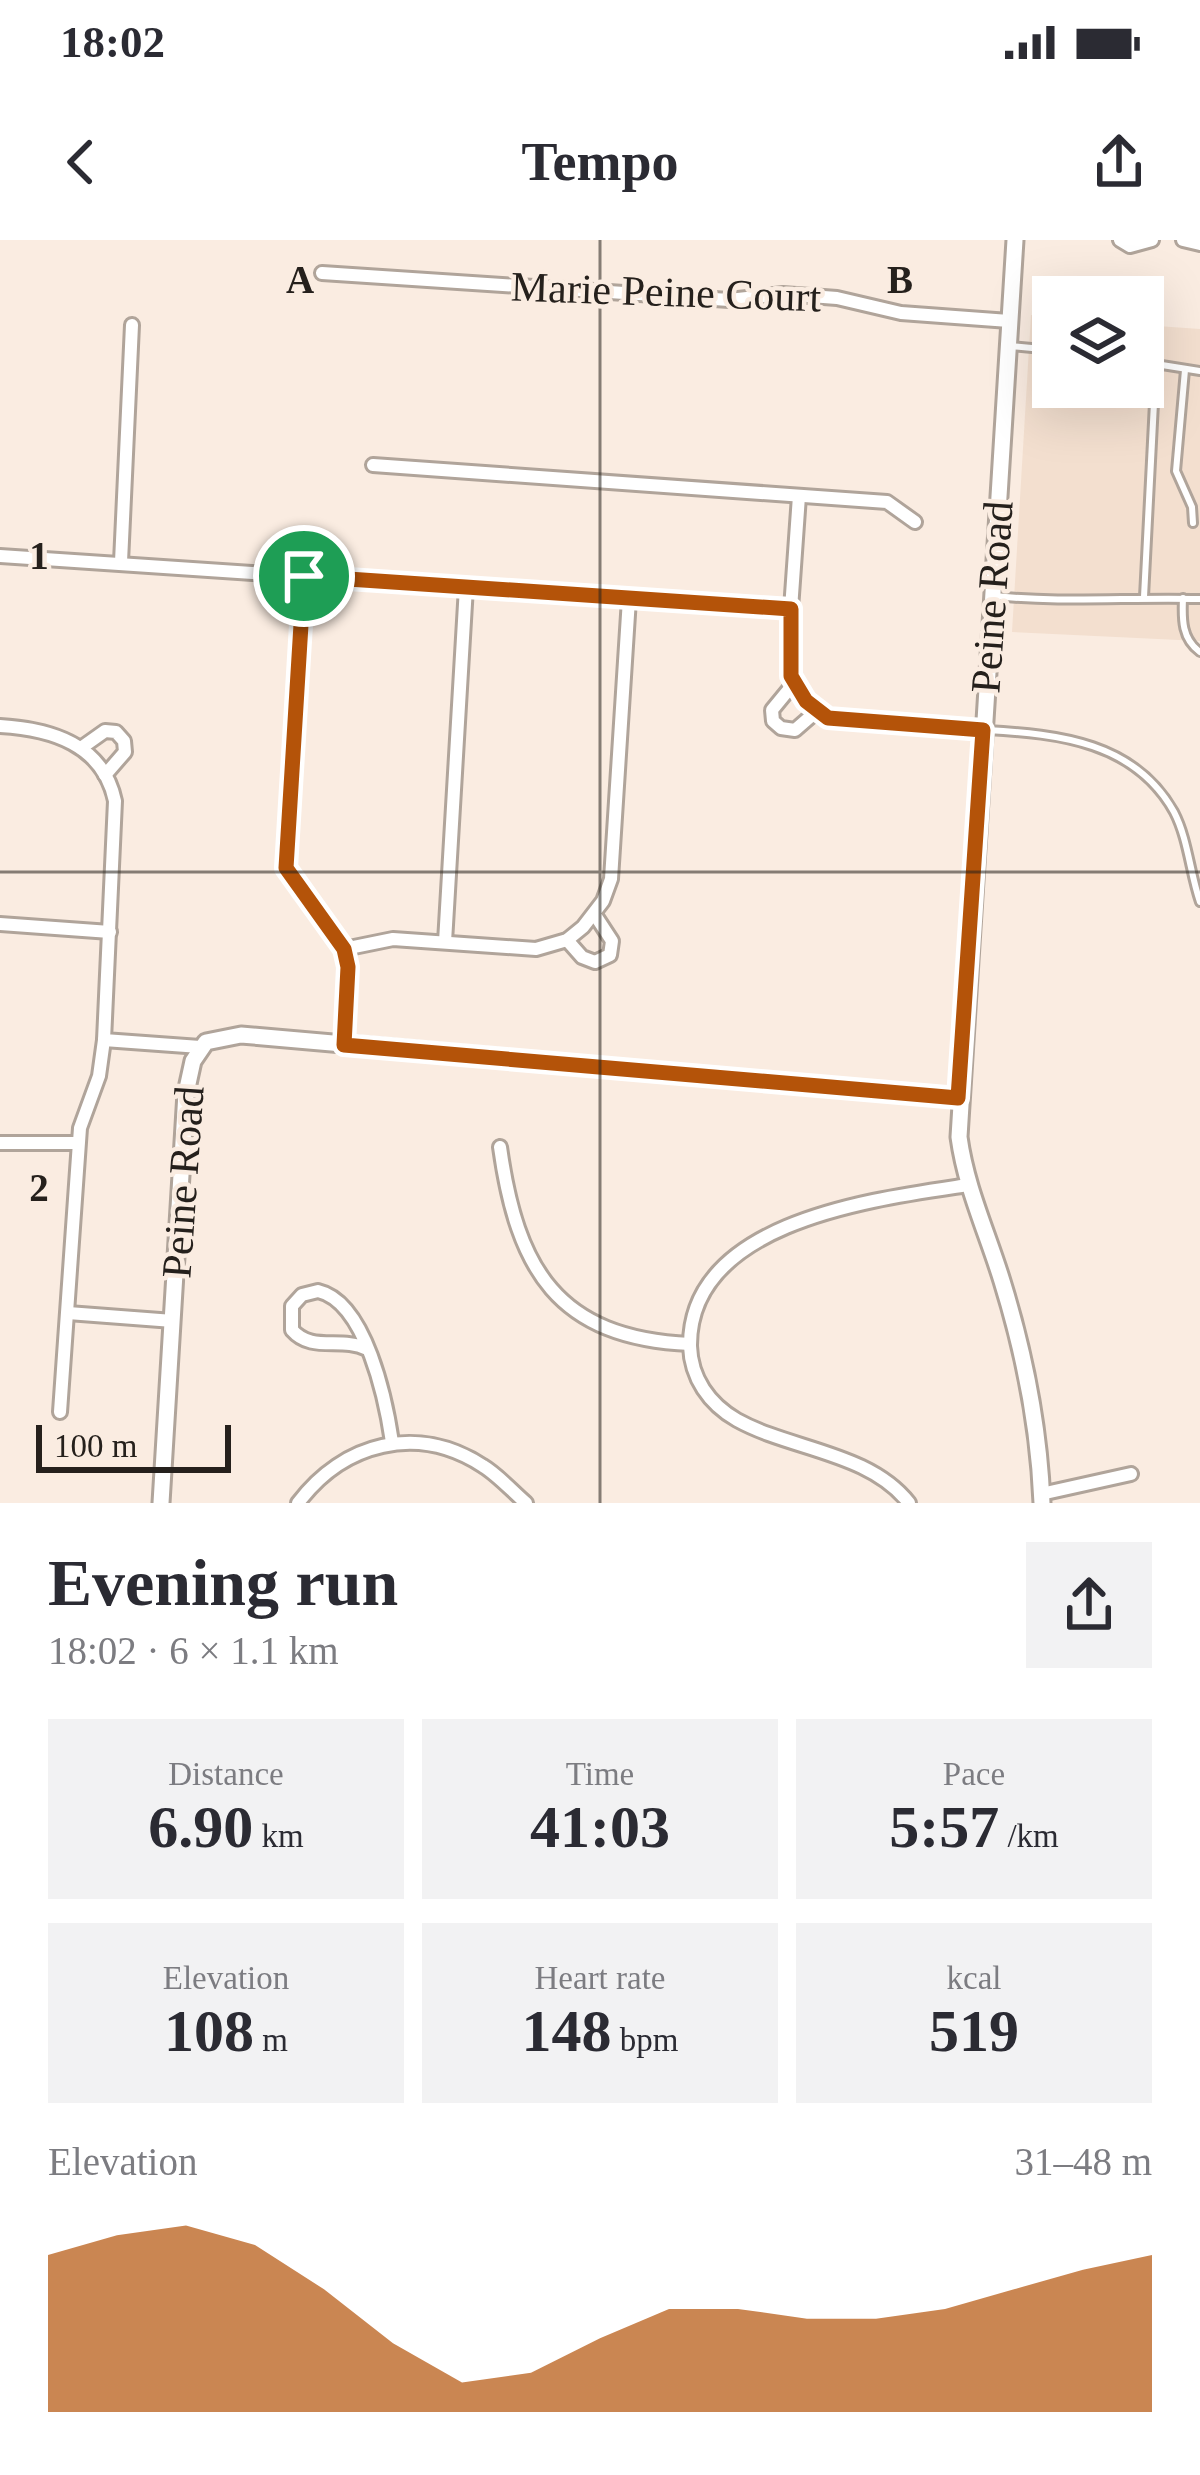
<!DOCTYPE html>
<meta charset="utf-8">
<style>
:root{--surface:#fff;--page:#f2f2f3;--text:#2b2b33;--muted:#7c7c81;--accent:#b45309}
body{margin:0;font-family:"Times New Roman",serif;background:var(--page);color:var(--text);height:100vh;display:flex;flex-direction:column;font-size:45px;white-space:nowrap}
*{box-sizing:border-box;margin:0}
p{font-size:39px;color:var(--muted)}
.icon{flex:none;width:66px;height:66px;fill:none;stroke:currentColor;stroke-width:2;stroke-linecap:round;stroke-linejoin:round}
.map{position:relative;height:1263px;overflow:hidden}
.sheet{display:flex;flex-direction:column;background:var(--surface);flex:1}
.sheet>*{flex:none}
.controls{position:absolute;left:1032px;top:36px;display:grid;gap:24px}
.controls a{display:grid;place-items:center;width:132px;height:132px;border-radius:0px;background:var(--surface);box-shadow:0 12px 48px #0002;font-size:60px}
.scale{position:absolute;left:36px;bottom:30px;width:195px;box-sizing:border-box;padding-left:12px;border:6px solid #25201c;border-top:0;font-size:33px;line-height:42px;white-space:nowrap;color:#25201c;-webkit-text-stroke:9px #faece1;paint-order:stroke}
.pin{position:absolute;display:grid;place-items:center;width:102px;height:102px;color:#fff;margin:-51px;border:6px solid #fff;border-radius:50%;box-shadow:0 3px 12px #0007}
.round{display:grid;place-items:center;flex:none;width:126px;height:126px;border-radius:0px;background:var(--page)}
.head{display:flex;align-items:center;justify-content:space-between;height:204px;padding:0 48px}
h1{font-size:66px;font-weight:700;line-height:90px}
.stats{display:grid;grid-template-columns:repeat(3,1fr);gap:18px;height:204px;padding:12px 48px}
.stats div{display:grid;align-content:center;border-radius:0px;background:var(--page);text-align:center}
.stats b{font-size:60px;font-weight:700}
.stats small{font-size:33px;font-weight:400}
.stats p{font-size:33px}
.chart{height:336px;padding:24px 48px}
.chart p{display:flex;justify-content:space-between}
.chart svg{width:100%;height:216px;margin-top:12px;fill:var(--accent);opacity:.7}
.status{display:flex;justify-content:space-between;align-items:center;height:84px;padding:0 60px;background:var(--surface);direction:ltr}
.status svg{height:33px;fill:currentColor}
header{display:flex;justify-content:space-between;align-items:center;height:156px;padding:0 48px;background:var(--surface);font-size:54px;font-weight:700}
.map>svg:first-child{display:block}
</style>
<div class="status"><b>18:02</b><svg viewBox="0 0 49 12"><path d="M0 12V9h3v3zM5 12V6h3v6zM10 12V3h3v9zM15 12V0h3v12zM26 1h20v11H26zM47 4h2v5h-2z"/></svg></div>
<header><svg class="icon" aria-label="back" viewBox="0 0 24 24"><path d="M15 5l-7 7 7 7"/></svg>Tempo<svg class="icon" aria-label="share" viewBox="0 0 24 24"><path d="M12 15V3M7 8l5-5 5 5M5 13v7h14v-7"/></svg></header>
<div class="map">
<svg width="1200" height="1263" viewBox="0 0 1200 1263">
<rect width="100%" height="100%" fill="#faece1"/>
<path fill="#f3dfcf" d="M1031,75L1053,77V147H1143V85L1200,89V401L1012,392Z"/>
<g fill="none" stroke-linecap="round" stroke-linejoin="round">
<g stroke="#b0a49a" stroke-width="12">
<g id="service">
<path d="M1011,106L1053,110"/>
<path d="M1143,122L1200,131"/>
<path d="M1185,130L1176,231L1192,267L1193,283"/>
<path d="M994,356C1063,363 1131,357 1200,359"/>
<path d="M1144,357L1156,124"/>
<path d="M1183,358C1182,380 1182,399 1200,412"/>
<path d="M987,490C1059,494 1135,502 1174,572C1188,599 1190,633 1200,662"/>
</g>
</g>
<g stroke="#b0a49a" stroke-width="18">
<g id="minor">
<path d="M1120,0L1130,6L1152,0"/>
<path d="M1183,0L1200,4"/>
<path d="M322,33L729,60L783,54L837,58L901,73L1009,81"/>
<path d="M373,225L887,262L915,282"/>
<path d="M799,256L791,369V437L806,461L828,478L983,490"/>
<path d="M0,316L791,369"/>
<path d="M121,322L132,85"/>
<path d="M304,336L286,628L344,709L348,727L344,805"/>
<path d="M795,442L772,470L773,481L781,488L795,490L818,470"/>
<path d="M0,486C51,489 103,504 115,561L104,800L200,807"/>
<path d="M81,508L105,491L116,492L124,501L125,512L105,535"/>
<path d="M0,684L110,692"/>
<path d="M567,700L582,717L595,722L610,715L612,701L595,675"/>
<path d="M445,702L466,347"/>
<path d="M344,709L393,699L536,709L567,700L583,687L603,661L611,639L629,359"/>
<path d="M0,903H78"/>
<path d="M500,907C517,1029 557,1098 690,1104"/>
<path d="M68,1073L173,1081"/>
<path d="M367,1109C341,1096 312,1113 292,1090V1066L302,1055L318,1051C366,1062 386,1161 392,1202"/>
<path d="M60,1172L80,888L99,836L104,800"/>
<path d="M1041,1254L1131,1234"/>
<path d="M298,1263C343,1203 417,1183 483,1226C498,1235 512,1251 526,1263"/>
<path d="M909,1263C869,1212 791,1210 737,1180C709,1164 691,1138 690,1106C689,981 875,959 968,945"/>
</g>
</g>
<g stroke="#b0a49a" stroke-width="21">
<g id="tertiary">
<path d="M1015,0L959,897C966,948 987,992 1002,1041C1024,1112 1039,1188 1042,1263"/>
<path d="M161,1263L186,853L193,821L206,802L241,795L959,858"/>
</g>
</g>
<use href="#service" stroke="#fff" stroke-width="6"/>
<use href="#minor" stroke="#fff" stroke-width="12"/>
<use href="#tertiary" stroke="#fff" stroke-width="15"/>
</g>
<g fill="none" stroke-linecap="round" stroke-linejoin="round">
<g stroke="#fff" stroke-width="24">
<path id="route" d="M304,336L791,369V436L806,461L828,478L983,490L958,858L344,805L348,727L344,709L286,628Z"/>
</g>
<use href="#route" stroke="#b45309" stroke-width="15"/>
</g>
<path fill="none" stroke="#25201c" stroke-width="3" stroke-opacity="0.55" d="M600,0V1263M0,632H1200"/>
<g text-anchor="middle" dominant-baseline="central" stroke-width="9" stroke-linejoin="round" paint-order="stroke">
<g font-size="42" fill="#25201c" stroke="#faece1">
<text transform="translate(666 52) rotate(2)">Marie Peine Court</text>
<text transform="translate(992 357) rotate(-86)">Peine Road</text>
<text transform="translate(183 942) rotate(-86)">Peine Road</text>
</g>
</g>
<g font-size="39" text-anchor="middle" font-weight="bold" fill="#25201c" stroke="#faece1" stroke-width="9" stroke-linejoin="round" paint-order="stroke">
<text x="300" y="53">A</text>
<text x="900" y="53">B</text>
<text x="39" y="329">1</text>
<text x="39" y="961">2</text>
</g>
</svg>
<div class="controls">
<a><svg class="icon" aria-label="layers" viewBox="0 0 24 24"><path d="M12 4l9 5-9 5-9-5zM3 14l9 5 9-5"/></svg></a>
</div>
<div class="scale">100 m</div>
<div class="pin" style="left:304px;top:336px;background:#1e9e55"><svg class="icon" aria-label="arrive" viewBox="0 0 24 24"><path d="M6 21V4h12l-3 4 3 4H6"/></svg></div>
</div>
<section class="sheet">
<div class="head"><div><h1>Evening run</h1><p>18:02 · 6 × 1.1 km</p></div><a class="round"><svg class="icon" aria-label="share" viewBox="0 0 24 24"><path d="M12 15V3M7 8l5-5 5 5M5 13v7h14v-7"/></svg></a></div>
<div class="stats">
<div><p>Distance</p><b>6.90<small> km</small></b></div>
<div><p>Time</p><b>41:03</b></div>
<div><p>Pace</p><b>5:57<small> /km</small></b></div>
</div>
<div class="stats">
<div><p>Elevation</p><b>108<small> m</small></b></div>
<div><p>Heart rate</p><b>148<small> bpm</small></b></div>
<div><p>kcal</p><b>519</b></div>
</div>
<div class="chart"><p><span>Elevation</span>31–48 m</p>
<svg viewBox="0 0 160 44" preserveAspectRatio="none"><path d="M0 44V12L10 8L20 6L30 10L40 19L50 30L60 38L70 36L80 29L90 23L100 23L110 25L120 25L130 23L140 19L150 15L160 12V44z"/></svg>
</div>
</section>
